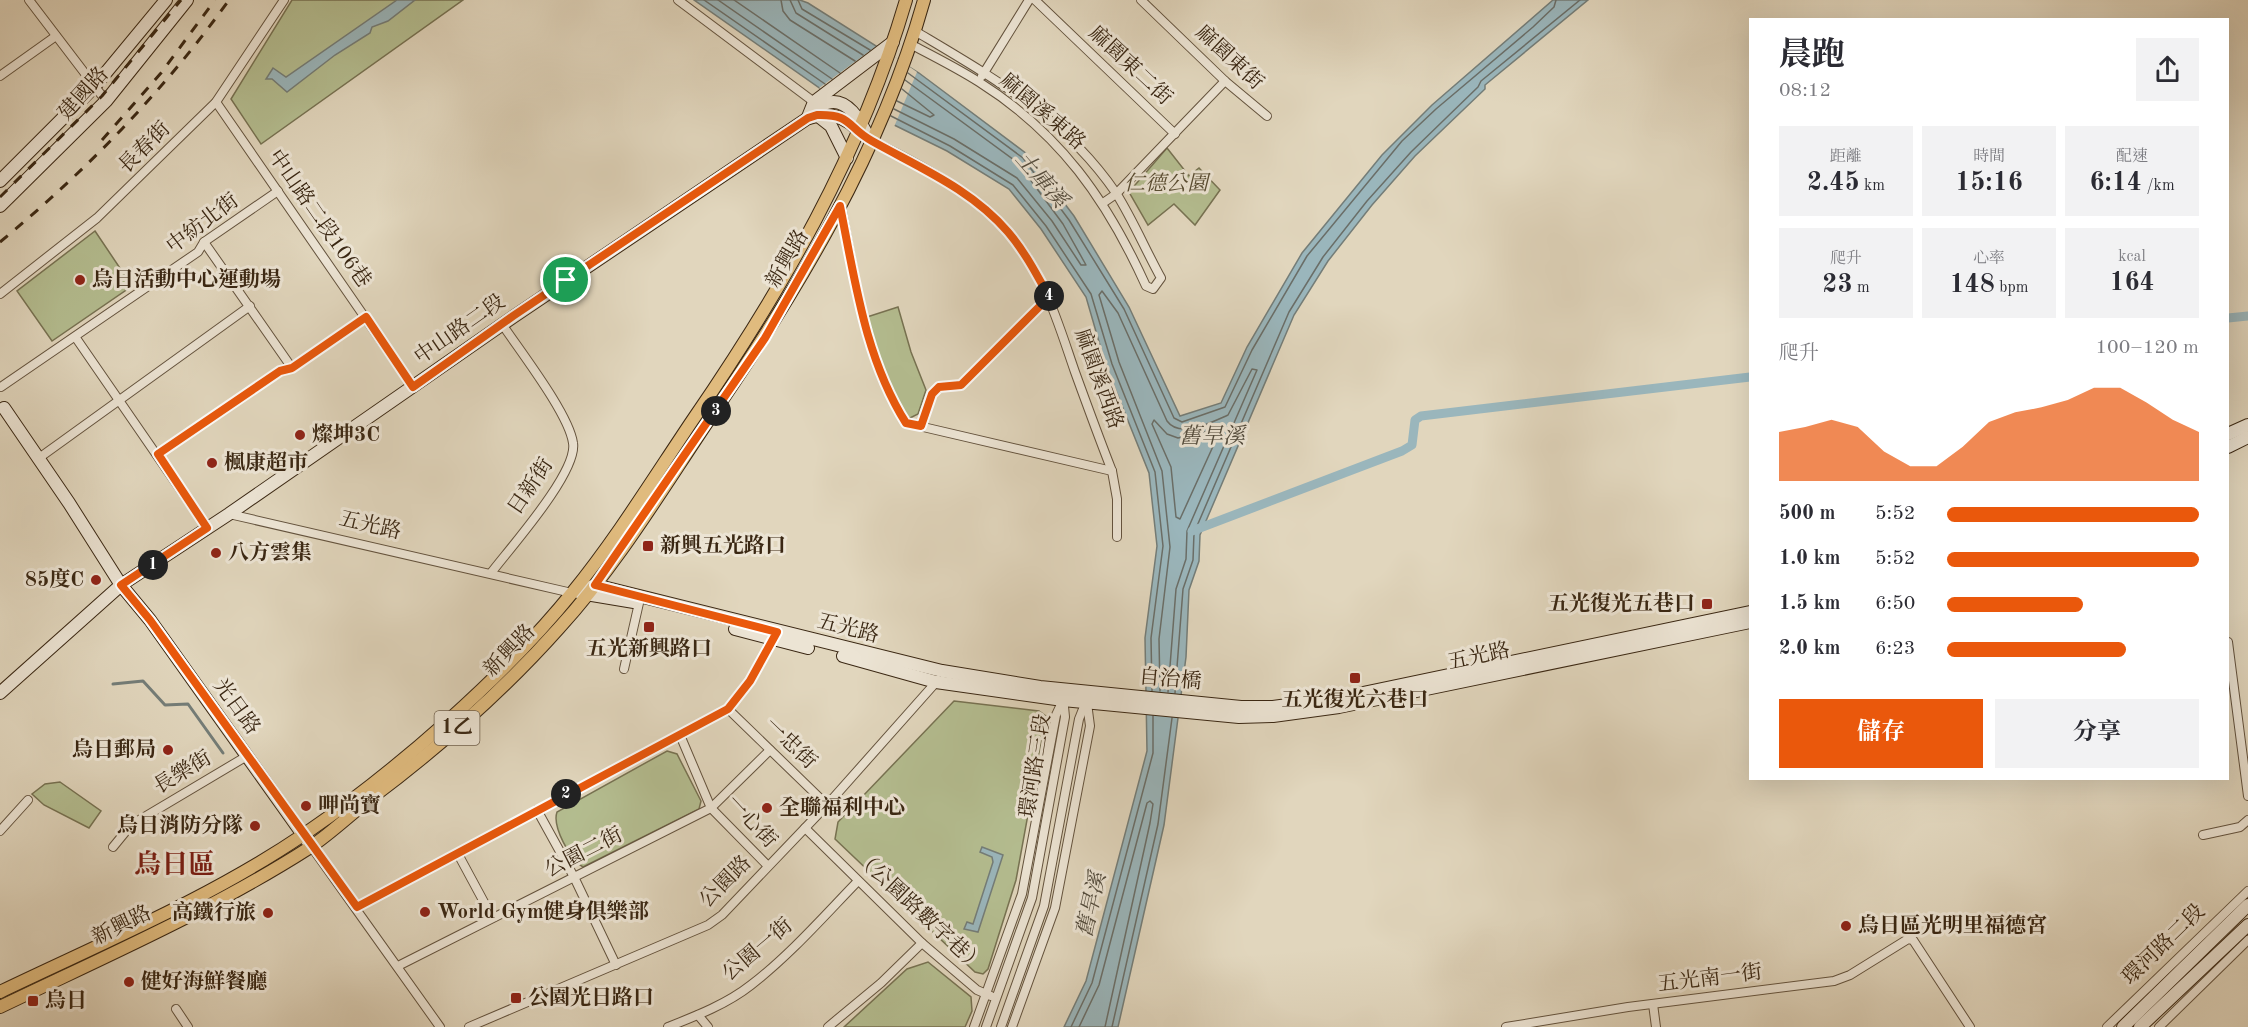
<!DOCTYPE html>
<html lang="zh-TW">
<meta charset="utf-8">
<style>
:root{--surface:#fff;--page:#f2f2f3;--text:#2b2b33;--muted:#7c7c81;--accent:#ea580c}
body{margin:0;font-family:"Old Standard TT","Noto Serif TC",serif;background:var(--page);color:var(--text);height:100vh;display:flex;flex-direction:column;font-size:22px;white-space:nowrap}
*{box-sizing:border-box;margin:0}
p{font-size:20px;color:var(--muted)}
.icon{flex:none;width:33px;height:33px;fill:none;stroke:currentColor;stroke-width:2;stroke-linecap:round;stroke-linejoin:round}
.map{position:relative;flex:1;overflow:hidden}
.sheet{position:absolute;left:1749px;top:18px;width:480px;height:762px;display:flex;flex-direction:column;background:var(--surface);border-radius:0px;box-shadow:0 6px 24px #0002}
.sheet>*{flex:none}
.pin{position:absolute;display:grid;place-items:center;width:51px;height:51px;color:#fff;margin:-26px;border:3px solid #fff;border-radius:50%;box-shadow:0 2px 6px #0007}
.km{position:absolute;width:30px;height:30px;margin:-15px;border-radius:50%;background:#222;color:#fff;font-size:16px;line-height:30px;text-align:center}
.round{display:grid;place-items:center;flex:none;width:63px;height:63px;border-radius:0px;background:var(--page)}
.headline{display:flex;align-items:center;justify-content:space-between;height:102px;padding:0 30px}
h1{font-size:33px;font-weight:700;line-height:45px}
.figures{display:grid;grid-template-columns:repeat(3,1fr);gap:9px;height:102px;padding:6px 30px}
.figures div{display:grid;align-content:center;border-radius:0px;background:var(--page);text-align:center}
.figures b{font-size:26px;font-weight:700}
.figures small{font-size:16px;font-weight:400}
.figures p{font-size:16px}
.chart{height:168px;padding:12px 30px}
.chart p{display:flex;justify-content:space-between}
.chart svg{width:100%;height:108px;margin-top:6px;fill:var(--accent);opacity:.7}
.button{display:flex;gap:12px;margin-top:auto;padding:12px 30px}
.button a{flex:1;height:69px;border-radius:0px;background:var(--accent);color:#fff;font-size:24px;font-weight:700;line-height:69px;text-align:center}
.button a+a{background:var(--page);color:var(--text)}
ul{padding:0 30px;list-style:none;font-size:20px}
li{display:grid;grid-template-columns:96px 72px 1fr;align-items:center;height:45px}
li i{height:15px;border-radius:8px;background:var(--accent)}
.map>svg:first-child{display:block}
</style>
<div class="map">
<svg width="2248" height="1027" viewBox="0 0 2248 1027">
<rect width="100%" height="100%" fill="#e1d6bd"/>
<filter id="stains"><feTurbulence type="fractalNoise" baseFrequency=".00333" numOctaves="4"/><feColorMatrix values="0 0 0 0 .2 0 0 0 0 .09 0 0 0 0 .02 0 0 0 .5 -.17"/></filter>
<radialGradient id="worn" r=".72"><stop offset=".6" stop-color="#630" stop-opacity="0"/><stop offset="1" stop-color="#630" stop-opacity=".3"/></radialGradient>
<g fill="#b4bd90" stroke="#777252" stroke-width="1.5">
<path d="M292,0H463L261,144L231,99Z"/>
<path d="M1167,148L1189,176L1199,168L1220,190L1195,225L1174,204L1148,225L1129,192Z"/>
<path d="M95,231L132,286L52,341L17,291Z"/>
<path d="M898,307L911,352L926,390L918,414L908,419L893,399L867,317Z"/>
<path d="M954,701L1039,711L1046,716L1016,880L988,969L983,974L975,972L835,839L838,822Z"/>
<path d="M667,751L677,754L701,801L699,809L583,867C570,860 552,826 557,812Z"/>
<path d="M60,782L101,811L89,828L44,805L32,794L45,784Z"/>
<path d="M928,962L971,997L972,1011L965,1027H844L907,969Z"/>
</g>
<g fill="#9ab6bc" stroke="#747d78" stroke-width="1.5">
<path d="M397,0H415L388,21L372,27L370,33L335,55L287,92L272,79H266L273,68L286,77Z"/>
<path d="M694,0H800L808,3L919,73L1027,154L1074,216L1129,307L1180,416L1221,403L1247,347L1302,253L1382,155L1432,105L1553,0H1588L1485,85V89L1415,156L1372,205L1328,261L1294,315L1200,535L1199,561L1189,590L1186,657L1164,825L1118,1027H1064L1086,981L1147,751L1145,638L1157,546L1149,473L1106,366L1086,297L1041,229L1009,189L947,151L821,89Z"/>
<path d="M982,847L1003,855L978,932L964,929L967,922L973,924L993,862L992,857L980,852Z"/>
</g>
<path fill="#e1d6bd" d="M878,45L917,72L894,127L859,111L819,88Z"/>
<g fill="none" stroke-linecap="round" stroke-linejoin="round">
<g stroke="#6a6e68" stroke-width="1.5">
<path d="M704,0L825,84"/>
<path d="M718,0L832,79"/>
<path d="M734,0L840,73"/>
<path d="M781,0L783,11L790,20L855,61"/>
<path d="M790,0L796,13L863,55"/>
<path d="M798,0L802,9L870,50"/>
<path d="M908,73L1023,158L1069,220L1124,309L1174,418L1182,422L1225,407L1252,350L1307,256L1402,141L1436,109L1533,27L1554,7L1556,0"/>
<path d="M897,101L930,117L934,115L902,89"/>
<path d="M894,109L954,139L1017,178L1052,221L1081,265H1086L1063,224L1018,163L905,80"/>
<path d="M891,116L950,146L1013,185L1046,226L1091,294L1112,364L1155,472L1163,546L1151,638L1152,691"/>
<path d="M1154,420L1167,434L1178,438L1216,429L1220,431L1180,519L1176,517L1171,467L1152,424Z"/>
<path d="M1160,691L1159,639L1170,547L1162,471L1119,362L1099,295L1102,291L1118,313L1167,421C1180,439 1212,422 1228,415L1252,369L1257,370L1187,531L1186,559L1176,589L1168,692"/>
<path d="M1175,693L1183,589L1193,560L1194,533L1289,312L1323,257L1367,201L1411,152L1478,87L1481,81L1580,0"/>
<path d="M1071,1027L1092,983L1153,753V716"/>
<path d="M1079,1027L1099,985L1147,803L1150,801L1153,804L1150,823L1105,1027"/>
<path d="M1112,1027L1158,824L1172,718"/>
</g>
<path stroke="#747d78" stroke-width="3" d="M113,684L143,681L165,705L188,704L223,753"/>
<g stroke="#9ab6bc" stroke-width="9">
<path d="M2228,318L2248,316"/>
<path d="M1192,531L1402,451L1412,445L1415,420L1421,416L1750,377"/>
</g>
<g stroke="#64533e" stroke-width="10">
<g id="street">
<path d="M29,0L106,101"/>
<path d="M678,0L814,102"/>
<path d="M1035,0L1175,134"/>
<path d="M1141,0L1225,81L1267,116"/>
<path d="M910,44C933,56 957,68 979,82C1060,133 1107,200 1146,286L1153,289L1161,278C1146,251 1133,220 1116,193C1064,117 992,77 915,31"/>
<path d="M0,76L56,36"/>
<path d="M982,76L1029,0"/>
<path d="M216,102L413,387"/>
<path d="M870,140C920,164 968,190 1006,230C1043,269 1058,323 1075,372C1087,405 1099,438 1112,471L1117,499V537"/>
<path d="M1103,203L1116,194L1225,81"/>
<path d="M841,206C855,280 865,358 906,423L1112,471"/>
<path d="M204,242L292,368"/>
<path d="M0,294L97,218L216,102L284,0"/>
<path d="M76,338L207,528"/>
<path d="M1,387L198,252L204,242L278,191"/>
<path d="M921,426L932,394L939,387L961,385L1049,297"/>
<path d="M158,454L280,371L292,368L366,317"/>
<path d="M39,458L250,306"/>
<path d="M229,514L572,593"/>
<path d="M491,573C510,548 578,472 573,443C569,414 520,351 502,324"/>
<path d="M2228,642L2248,796"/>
<path d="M624,669L639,603"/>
<path d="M728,709L827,805"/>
<path d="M680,735L711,808L768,866"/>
<path d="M537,810L574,877L616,965"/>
<path d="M805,828L922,943L977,990L991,996"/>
<path d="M0,831L28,800"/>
<path d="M2203,835L2240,827L2248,820"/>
<path d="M311,846L440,1027"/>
<path d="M113,847L131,825L247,756"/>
<path d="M458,854L492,917"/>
<path d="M357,907L728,709L750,681L776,635"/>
<path d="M398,966L711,808L770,750"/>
<path d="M1653,1004L1656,1027"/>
<path d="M176,1009L188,1027"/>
<path d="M698,1015L708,1027"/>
<path d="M469,1027L708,925L722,915L827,805L938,680"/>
<path d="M668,1027C696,1016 727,1004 751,985C790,955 824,916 858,881"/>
<path d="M828,1027L881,983L922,943"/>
<path d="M974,1027L1022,894L1056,715L1063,700"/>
<path d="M986,1027L1032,898L1065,717L1063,696"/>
<path d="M1001,1027L1044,906L1079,719L1087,699"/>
<path d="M1012,1027L1055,908L1090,726L1087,703"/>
<path d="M1506,1027L1628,1007L1834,981L1850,975L1908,939L1913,940L1970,1027"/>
<path d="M2107,1027L2248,891"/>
<path d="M2159,1027L2248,940"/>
</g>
</g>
<g stroke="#3a2713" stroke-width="14">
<g id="secondary">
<path d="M817,115L831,126L847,158"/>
<path d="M808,117L814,102L893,42"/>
<path d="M809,118C828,112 845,116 858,130"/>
<path d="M0,181L94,87L166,0"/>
<path d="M0,206L106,101L187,0"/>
<path d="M4,408L69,503L121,585L150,620L311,846"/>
<path d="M2228,434L2248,425"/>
<path d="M2228,447L2248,437"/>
<path d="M587,588L595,585L942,671L1040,687L1241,707H1273L1339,698L1750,612"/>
<path d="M580,593L634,602"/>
<path d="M735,629L808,648"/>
<path d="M843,656L936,682L1063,700L1239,717L1273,716L1339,707L1750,622"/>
<path d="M0,693L121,585L229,514L513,317L808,118C813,114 820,105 827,103C849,96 862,125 870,140"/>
<path d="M2123,1027L2248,905"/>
<path d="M2140,1027L2248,925"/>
</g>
</g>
<g stroke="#3a2713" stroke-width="14">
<g id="primary">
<path d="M0,992C102,943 210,898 303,835C394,773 503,678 572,593C616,539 653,479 692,421C782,290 861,154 906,0"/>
<path d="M0,1007C104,957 212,910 309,848C330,834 350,815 370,799C438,748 502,692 559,628C616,566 661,491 708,421C797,291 881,153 924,0"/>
</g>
</g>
<use href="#street" stroke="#ece4d4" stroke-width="8"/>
<use href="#secondary" stroke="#ece4d4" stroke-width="12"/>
<use href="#primary" stroke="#e0bb7e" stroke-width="12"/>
<g stroke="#3a2713" stroke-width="3" stroke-dasharray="10 10" stroke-linecap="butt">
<path d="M102,140L161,73L215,0"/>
<path d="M0,197L102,96L181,0"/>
<path d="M0,242C87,170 163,92 229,0"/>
</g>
</g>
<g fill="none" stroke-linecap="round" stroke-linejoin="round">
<g stroke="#fff" stroke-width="12">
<path id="route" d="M817,115C853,114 846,127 872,141C920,168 971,189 1008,232C1025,252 1037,275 1049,297L961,385L939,387L932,394L921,426L906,423C865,358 855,280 840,206L765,338L595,585L777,632L750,681L728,709L357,907L150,620L121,585L207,528L158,454L280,371L292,368L366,317L413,387L513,316L808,118Z"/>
</g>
<use href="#route" stroke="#ea580c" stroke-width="8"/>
</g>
<g fill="#8f2418" stroke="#ece4d4" stroke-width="2">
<circle cx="80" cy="280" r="6"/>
<circle cx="300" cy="435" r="6"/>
<circle cx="212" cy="463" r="6"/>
<rect x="642" y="540" width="12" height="12" rx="3"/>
<circle cx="216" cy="553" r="6"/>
<circle cx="96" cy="580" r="6"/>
<rect x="1701" y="598" width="12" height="12" rx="3"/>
<rect x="643" y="621" width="12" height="12" rx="3"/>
<rect x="1349" y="672" width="12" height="12" rx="3"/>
<circle cx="168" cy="750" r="6"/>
<circle cx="306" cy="806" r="6"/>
<circle cx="767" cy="808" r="6"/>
<circle cx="255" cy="826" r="6"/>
<circle cx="425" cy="912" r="6"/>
<circle cx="268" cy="913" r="6"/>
<circle cx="1846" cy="926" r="6"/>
<circle cx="129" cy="982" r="6"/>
<rect x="510" y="992" width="12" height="12" rx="3"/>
<rect x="27" y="995" width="12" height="12" rx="3"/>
</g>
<g text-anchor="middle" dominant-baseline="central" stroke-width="6" stroke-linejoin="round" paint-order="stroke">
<rect fill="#ece4d4" stroke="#6f604d" stroke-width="1.5" x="434.5" y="711" width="45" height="34" rx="4.5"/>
<g font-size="20" font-weight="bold" fill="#3a2713">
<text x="457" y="728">1乙</text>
</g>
<g font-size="21" fill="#3a2713" stroke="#ece4d4">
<text transform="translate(1229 58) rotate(43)">麻園東街</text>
<text transform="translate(1130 66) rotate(43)">麻園東二街</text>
<text transform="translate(84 94) rotate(-48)">建國路</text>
<text transform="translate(1042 112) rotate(41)">麻園溪東路</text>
<text transform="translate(145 148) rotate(-45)">長春街</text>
<text transform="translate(319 219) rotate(55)">中山路二段106巷</text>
<text transform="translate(203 224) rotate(-37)">中紡北街</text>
<text transform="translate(788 259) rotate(-60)">新興路</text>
<text transform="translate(460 330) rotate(-35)">中山路二段</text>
<text transform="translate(1098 379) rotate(70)">麻園溪西路</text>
<text transform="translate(531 487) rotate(-56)">日新街</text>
<text transform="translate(370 526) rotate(13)">五光路</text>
<text transform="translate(848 629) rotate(14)">五光路</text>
<text transform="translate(510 651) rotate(-46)">新興路</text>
<text transform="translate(1479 657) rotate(-12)">五光路</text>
<text transform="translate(1170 680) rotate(5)">自治橋</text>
<text transform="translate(236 707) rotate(54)">光日路</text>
<text transform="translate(790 744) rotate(44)">一忠街</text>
<text transform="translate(1036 766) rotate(-81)">環河路三段</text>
<text transform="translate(183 773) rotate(-31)">長樂街</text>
<text transform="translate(751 822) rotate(47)">一心街</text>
<text transform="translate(584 853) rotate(-27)">公園二街</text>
<text transform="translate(726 882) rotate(-45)">公園路</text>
<text transform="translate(919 912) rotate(43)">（公園路數字巷）</text>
<text transform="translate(122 926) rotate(-26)">新興路</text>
<text transform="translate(2164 945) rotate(-44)">環河路二段</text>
<text transform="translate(758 950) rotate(-40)">公園一街</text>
<text transform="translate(1710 979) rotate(-7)">五光南一街</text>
</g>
<g font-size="21" font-style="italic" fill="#584c32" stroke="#ece4d4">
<text x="1166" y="184">仁德公園</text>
</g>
<g font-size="21" font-weight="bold" fill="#3a2713" stroke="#ece4d4" text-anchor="start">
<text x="92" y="280">烏日活動中心運動場</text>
<text x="312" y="435">燦坤3C</text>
<text x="224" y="463">楓康超市</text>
<text x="660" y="546">新興五光路口</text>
<text x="228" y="553">八方雲集</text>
<text x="84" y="580" text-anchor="end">85度C</text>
<text x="1695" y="604" text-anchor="end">五光復光五巷口</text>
<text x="649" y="649" text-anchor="middle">五光新興路口</text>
<text x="1355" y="700" text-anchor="middle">五光復光六巷口</text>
<text x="156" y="750" text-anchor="end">烏日郵局</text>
<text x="318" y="806">呷尚寶</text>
<text x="779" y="808">全聯福利中心</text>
<text x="243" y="826" text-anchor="end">烏日消防分隊</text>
<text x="437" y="912">World Gym健身俱樂部</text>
<text x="256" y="913" text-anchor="end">高鐵行旅</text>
<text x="1858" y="926">烏日區光明里福德宮</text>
<text x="141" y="982">健好海鮮餐廳</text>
<text x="528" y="998">公園光日路口</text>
<text x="45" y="1001">烏日</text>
</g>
<g font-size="22" font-style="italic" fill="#524b3d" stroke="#ece4d4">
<text transform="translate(1041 180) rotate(49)">土庫溪</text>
<text x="1212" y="437">舊旱溪</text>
<text transform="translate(1092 905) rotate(-77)">舊旱溪</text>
</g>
<g font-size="27" font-weight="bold" fill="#7a1f14" stroke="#ece4d4">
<text x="175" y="865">烏日區</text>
</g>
</g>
<rect width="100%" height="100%" filter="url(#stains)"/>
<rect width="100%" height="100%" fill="url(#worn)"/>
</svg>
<div class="pin" style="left:566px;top:280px;background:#1e9e55"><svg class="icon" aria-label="arrive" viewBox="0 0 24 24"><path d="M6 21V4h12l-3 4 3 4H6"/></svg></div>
<b class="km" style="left:153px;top:565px">1</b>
<b class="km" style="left:566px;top:794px">2</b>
<b class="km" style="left:716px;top:411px">3</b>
<b class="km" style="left:1049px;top:296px">4</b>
<section class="sheet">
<div class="headline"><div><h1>晨跑</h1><p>08:12</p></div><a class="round"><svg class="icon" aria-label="share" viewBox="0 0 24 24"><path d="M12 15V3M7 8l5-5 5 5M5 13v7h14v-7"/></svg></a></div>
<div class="figures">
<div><p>距離</p><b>2.45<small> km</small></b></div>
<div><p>時間</p><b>15:16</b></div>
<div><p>配速</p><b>6:14<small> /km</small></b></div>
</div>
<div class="figures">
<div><p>爬升</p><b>23<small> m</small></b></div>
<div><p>心率</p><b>148<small> bpm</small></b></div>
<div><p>kcal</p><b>164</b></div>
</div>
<div class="chart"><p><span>爬升</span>100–120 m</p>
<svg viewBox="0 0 160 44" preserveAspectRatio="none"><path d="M0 44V24L10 22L20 19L30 22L40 32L50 38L60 38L70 30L80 20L90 16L100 14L110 11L120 6L130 6L140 12L150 19L160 24V44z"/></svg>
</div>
<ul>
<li><b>500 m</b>5:52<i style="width:100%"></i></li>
<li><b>1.0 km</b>5:52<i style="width:100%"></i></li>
<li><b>1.5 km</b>6:50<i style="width:54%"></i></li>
<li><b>2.0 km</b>6:23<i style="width:71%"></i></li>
</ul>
<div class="button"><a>儲存</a><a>分享</a></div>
</section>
</div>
